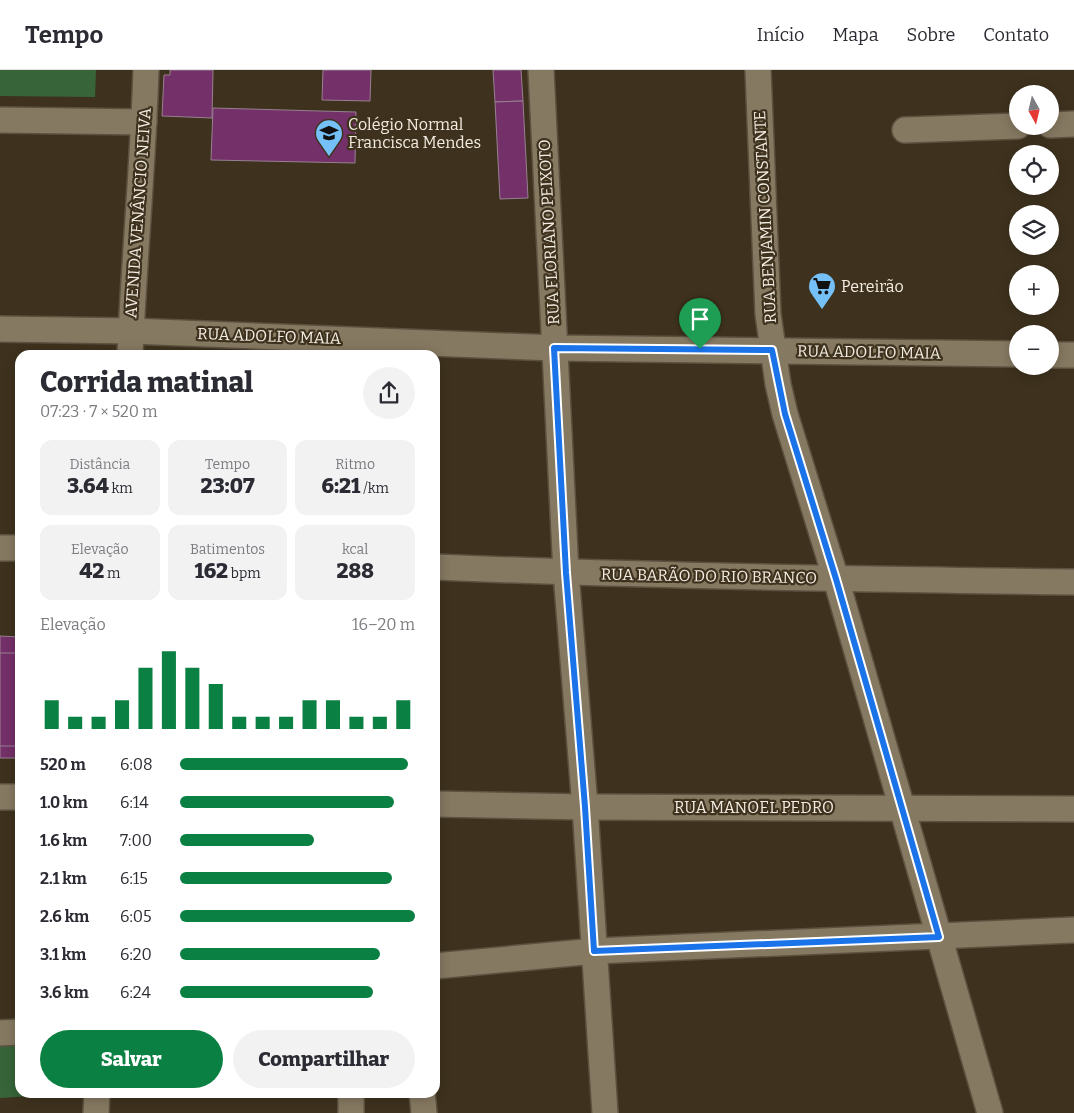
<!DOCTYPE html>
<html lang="pt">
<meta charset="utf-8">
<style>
:root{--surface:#fff;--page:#f2f2f3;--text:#2b2b33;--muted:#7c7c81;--line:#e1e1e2;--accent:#0b8043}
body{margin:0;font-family:Bitter,serif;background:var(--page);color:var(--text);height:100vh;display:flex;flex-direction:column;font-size:19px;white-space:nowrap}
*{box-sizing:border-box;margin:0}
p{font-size:16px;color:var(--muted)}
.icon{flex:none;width:28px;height:28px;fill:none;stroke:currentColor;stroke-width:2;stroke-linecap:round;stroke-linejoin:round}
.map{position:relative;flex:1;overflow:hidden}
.details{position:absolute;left:15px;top:280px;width:425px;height:748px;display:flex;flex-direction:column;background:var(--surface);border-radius:15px;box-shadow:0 2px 12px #0003}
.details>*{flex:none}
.needle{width:32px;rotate:172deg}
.controls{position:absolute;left:1009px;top:15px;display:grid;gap:10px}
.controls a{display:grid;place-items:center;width:50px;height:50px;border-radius:50%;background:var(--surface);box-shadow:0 2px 12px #0003;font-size:25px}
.pin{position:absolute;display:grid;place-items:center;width:42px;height:42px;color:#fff;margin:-51px -21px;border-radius:50% 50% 50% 0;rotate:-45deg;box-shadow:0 0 5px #0007}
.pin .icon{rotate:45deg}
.round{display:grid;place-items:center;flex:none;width:52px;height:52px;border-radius:26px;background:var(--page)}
.overview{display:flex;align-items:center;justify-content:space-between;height:85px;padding:0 25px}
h1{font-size:28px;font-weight:800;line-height:38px}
.metrics{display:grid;grid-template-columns:repeat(3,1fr);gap:8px;height:85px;padding:5px 25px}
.metrics div{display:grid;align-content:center;border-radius:12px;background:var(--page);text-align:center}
.metrics b{font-size:21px;font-weight:800}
.metrics small{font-size:14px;font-weight:400}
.metrics p{font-size:14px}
.chart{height:140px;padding:10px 25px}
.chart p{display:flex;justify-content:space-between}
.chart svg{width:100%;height:90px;margin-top:5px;stroke:var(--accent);stroke-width:6}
.primary-button{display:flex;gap:10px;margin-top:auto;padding:10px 25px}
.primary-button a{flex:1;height:58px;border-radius:30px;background:var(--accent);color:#fff;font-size:20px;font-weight:800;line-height:58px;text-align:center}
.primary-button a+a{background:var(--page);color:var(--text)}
ul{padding:0 25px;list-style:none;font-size:16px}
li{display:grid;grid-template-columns:80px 60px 1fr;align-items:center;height:38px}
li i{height:12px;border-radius:6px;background:var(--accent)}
header{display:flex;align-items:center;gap:30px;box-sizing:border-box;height:70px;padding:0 25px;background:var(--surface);border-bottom:1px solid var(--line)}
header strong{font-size:24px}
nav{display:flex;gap:28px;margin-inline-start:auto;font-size:18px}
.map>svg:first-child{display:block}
</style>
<header>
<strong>Tempo</strong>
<nav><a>Início</a><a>Mapa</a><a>Sobre</a><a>Contato</a></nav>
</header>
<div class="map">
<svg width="1074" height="1043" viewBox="0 0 1074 1043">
<rect width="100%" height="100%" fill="#3e321e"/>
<g fill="#376539">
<path d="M0,0H96L95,27L0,26Z"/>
<path d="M20,975V1022L63,1023L60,1024L0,1028V976Z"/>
</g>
<g fill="#743068" stroke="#978091">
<path d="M170,0H213L212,48L162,46L164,5H170Z"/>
<path d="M323,0H371L370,31L322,30Z"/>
<path d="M493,0H521L523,31L495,32Z"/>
<path d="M523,31L528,128L500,129L495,32Z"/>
<path d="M213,38L356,42L355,93L211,90Z"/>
<path d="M0,566L20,567V688H0Z"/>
<rect x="0" y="583" width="20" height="93"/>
</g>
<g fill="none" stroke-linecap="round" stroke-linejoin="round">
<g stroke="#5b513f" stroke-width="28">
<g id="street">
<path d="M541,0L566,503L585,737L605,1043"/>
<path d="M758,0L768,244L778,314L785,344L836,509L990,1043"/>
<path d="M0,50L144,52"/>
<path d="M1050,55L1074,54"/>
<path d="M905,60L1018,56"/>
<path d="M0,259L131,261L555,278L1018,284"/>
<path d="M130,285C134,190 143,95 146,0"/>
<path d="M1050,285H1074"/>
<path d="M0,478H20"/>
<path d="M435,497C648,506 861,509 1074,512"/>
<path d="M0,727H20"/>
<path d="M435,734L585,737L1074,739"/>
<path d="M435,896L595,881L1074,860"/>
<path d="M0,963L20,962"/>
<path d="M422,1022L424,1043"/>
<path d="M96,1043L97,1022"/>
<path d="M351,1043V1022"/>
</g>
</g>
<use href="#street" stroke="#867962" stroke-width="25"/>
</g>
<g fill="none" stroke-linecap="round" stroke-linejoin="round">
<g stroke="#fff" stroke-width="10">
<path id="route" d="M554,278L772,280L785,344L836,509L939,867L594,881L585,737L566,503Z"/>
</g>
<use href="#route" stroke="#1a73e8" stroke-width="6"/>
</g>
<defs>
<g id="school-pin" transform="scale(1.4375)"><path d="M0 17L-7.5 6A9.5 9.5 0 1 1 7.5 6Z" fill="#75c0f6" stroke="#3e321e"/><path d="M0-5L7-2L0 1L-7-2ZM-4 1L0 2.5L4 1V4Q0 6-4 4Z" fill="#111"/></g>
<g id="supermarket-pin" transform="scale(1.4375)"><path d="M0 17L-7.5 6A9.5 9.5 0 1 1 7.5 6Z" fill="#75c0f6" stroke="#3e321e"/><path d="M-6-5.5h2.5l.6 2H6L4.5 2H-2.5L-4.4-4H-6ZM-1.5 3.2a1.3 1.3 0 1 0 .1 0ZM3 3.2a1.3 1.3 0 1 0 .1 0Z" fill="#111"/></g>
</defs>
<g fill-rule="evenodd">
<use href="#school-pin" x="329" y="63"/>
<use href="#supermarket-pin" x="822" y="216"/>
</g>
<g text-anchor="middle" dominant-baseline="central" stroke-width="4.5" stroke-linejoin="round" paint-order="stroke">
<g font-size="16" fill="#f3ece0" stroke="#3e321e" text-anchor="start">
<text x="348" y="54">Colégio Normal<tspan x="348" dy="18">Francisca Mendes</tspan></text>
<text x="841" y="216">Pereirão</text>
</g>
<g font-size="16" fill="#f3ece0" stroke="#3e321e">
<text transform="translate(138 143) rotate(-86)">AVENIDA VENÂNCIO NEIVA</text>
<text transform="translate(765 147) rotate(-93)">RUA BENJAMIN CONSTANTE</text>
<text transform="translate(549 162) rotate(-93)">RUA FLORIANO PEIXOTO</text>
<text transform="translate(269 266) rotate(2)">RUA ADOLFO MAIA</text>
<text transform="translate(869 282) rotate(1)">RUA ADOLFO MAIA</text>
<text transform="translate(709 506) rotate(1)">RUA BARÃO DO RIO BRANCO</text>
<text x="754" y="737">RUA MANOEL PEDRO</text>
</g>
</g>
</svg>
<div class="controls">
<a><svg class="needle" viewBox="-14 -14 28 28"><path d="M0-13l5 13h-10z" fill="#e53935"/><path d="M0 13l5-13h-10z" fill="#7c7c81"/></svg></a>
<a><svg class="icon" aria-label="locate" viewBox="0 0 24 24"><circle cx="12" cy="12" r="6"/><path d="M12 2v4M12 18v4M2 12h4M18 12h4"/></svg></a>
<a><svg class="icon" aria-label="layers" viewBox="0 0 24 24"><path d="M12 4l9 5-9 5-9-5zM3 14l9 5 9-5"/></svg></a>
<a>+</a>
<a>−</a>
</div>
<div class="pin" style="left:700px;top:279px;background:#1e9e55"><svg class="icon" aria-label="arrive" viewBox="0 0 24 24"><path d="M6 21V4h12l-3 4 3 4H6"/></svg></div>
<section class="details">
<div class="overview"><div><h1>Corrida matinal</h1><p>07:23 · 7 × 520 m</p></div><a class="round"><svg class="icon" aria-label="share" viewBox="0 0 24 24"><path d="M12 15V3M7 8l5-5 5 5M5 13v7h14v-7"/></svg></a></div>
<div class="metrics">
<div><p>Distância</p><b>3.64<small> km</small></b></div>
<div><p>Tempo</p><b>23:07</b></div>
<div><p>Ritmo</p><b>6:21<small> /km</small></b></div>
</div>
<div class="metrics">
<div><p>Elevação</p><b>42<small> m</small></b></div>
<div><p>Batimentos</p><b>162<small> bpm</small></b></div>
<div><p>kcal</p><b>288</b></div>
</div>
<div class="chart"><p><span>Elevação</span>16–20 m</p>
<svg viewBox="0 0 160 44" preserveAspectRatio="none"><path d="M5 44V30M15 44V38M25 44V38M35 44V30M45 44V14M55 44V6M65 44V14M75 44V22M85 44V38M95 44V38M105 44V38M115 44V30M125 44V30M135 44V38M145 44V38M155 44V30"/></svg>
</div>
<ul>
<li><b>520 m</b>6:08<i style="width:97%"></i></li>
<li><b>1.0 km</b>6:14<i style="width:91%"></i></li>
<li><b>1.6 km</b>7:00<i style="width:57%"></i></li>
<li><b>2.1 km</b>6:15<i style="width:90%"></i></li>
<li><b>2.6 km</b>6:05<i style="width:100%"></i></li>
<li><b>3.1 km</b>6:20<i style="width:85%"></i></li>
<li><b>3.6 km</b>6:24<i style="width:82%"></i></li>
</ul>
<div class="primary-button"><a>Salvar</a><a>Compartilhar</a></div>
</section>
</div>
